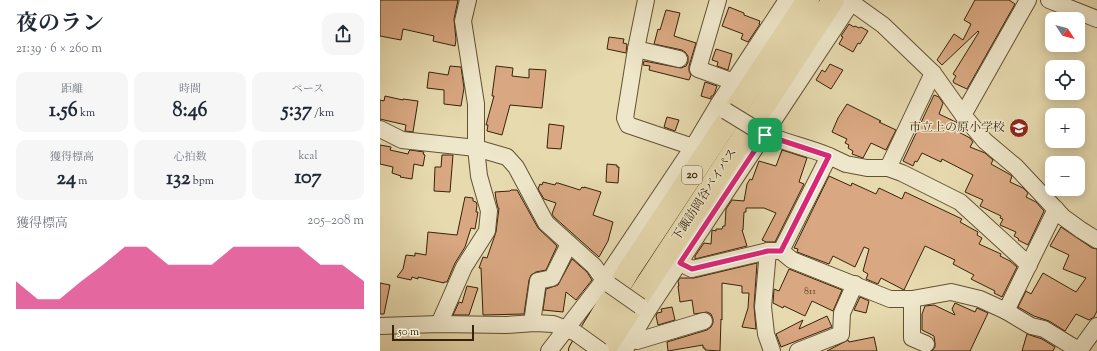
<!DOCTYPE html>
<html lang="ja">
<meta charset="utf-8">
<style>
:root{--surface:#fff;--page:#f6f6f7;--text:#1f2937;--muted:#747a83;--accent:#db2777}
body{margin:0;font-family:"Sorts Mill Goudy","Noto Serif JP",serif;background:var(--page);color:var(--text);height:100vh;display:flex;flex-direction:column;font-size:15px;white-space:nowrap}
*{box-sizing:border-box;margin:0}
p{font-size:13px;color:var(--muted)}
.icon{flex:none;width:22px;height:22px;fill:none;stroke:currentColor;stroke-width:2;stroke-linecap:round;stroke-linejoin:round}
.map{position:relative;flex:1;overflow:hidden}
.panel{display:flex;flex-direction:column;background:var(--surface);width:380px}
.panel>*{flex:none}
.needle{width:26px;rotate:126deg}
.fabs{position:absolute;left:665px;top:12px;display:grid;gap:8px}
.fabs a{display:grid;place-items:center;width:40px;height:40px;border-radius:8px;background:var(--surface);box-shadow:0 2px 10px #0003;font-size:20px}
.scale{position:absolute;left:12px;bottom:10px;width:82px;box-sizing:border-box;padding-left:4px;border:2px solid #372308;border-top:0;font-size:11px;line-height:14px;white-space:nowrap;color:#372308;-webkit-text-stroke:3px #efe7cb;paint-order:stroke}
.pin{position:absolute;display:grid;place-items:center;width:34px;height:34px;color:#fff;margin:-17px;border-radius:8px;box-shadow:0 2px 6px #0006}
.round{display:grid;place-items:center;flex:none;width:42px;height:42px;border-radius:12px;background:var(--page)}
.head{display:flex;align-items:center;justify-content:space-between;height:68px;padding:0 16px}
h1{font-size:22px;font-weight:700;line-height:30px}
.metrics{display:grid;grid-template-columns:repeat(3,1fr);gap:6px;height:68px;padding:4px 16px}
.metrics div{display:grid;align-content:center;border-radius:10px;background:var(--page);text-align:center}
.metrics b{font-size:20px;font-weight:700}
.metrics small{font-size:11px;font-weight:400}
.metrics p{font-size:11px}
.chart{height:112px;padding:8px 16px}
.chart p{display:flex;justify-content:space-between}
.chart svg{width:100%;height:72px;margin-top:4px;fill:var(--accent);opacity:.7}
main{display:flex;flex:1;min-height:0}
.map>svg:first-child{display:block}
</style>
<main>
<section class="panel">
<div class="head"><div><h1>夜のラン</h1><p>21:39 · 6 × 260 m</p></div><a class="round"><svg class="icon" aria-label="share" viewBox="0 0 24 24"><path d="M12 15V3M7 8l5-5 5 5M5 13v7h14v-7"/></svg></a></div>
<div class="metrics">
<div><p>距離</p><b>1.56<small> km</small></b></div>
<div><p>時間</p><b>8:46</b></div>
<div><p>ペース</p><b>5:37<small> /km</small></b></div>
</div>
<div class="metrics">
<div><p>獲得標高</p><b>24<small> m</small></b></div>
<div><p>心拍数</p><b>132<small> bpm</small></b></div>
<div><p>kcal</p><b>107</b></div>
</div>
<div class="chart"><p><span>獲得標高</span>205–208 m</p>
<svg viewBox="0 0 160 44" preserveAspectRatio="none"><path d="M0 44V27L10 38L20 38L30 27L40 17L50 6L60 6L70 17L80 17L90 17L100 6L110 6L120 6L130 6L140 17L150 17L160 27V44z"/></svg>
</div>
</section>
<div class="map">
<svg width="717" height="351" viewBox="0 0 717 351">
<rect width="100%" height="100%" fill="#e7daaf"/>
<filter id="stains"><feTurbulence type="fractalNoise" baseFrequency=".005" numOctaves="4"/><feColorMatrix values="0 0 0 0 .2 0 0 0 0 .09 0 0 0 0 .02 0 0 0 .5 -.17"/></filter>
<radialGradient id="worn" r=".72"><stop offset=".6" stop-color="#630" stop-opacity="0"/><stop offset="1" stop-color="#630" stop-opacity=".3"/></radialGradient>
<g fill="#d9a882" stroke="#372308">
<path d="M0,0H78L74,19L76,40L75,46L53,41L54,36L23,29L21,40L0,36Z"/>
<path d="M595,0H629L635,4L587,89L574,83L573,81L576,76L573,74L599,32L598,31L562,65L557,60L574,34L583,40L591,24L584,20Z"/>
<path d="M349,7L364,13V15L380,21L379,24H380L368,42L361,39L363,34L342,26Z"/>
<path d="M286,10L300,13L294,36L316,43L309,66V71L311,75L309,80L269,70L270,66L263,65L264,61L301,68L306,66L308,62V56L305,52L302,50L274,44L278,29L280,30Z"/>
<path d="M469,24L474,27L475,26L479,28L481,27L488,31L480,44L478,43L473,52L459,44L463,37L461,36Z"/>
<path d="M229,37L244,39L243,43L247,44L246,53L227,49Z"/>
<path d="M336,49L352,54L348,70L337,66L338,62L332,60Z"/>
<path d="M450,64L463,70L451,89L436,80L442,70L445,72Z"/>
<path d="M70,66L81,67L84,88L81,106L64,104V90L47,88L49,72L68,75Z"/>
<path d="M116,66L133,68L132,76L149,78V69L166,70L162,108L130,105L122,135L107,131L108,125H106L114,96H112Z"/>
<path d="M325,82L337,86L335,92L333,96H331V99L321,96Z"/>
<path d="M554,95L559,97L563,103L559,114L578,123L579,124L577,127H578L577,131L590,138L593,142L590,147L605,153L613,160L611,164L629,174L632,176L630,182L643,188L648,193L646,197L656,202L664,211L648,245L638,240L639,239L634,236L636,232L620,225L623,219L620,218L621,216L600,206L603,200L585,192L593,175L562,159L561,162L542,153L537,162L535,161L533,166L523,161Z"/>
<path d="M5,96L23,100V99L38,101L33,132L25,131L26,125L0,119V100L4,101Z"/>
<path d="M467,104L501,121L499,122L516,130L506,150L491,143L483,158L472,154L473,151L468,148L469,145L465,143L467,139L452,132L458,118Z"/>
<path d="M287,117L299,120L295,131L284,127Z"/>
<path d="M169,124L184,126L181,149L167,148Z"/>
<path d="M0,145L11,147L10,150L28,154L29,151L30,150L44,152L43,154L45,155L43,166L34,164L32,179L20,177L21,176L12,173L13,167L0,164Z"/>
<path d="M402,150L427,158L419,182L424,184L395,242H386L382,240L396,213L384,208H366V212H364L363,230H362L367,246L315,259V256L324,243L331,244L332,230L336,231V229H342L343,226H345L346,209L352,200L364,201L367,184L370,179L372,180L379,161L396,166Z"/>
<path d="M62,155H73L70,192L54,191L55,167H61Z"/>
<path d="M227,164L237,165V167H239L238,183L226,182Z"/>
<path d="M449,176L471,186L472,183L496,194L499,188L522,199L525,192L582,219L580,222L598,232L597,235L602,238L599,244L621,254L620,256L630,261L637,267L622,297L614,293L615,291L591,279L594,275L573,264L575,260L545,246L524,290L501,278L498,284L486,279L488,274L483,271L489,249L484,247L475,267L453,256L449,264L417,252L418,249L414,248Z"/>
<path d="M163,182L175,185L176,183H178L200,190L202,187L204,188V187L221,192L213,215L233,222L228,241L219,257L174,217L172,214L176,203L164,199L158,189L160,184L162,185Z"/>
<path d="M131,190H137L158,228L177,246L166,270L156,272L151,275L149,280L144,314L103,315L101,268H99L103,257L107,258L116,232L119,208H118L116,199L115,192L130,191Z"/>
<path d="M85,197L93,198V201L96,202L97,205L96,212H98L95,229L91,228L85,247L75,263L67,282H64V283L38,277V279L32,277L31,280L17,277L23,269L26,255L35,256V253L46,255L48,232L77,235Z"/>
<path d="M681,227L712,248L717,249V311L714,317L709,320L696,314L685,331L669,321L654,316L638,307L646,291L651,294L663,273L696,292L706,278L683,269L689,255L670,246Z"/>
<path d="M192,259L207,272L212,280L196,300L186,292L183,312L163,310L166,289L178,285Z"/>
<path d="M377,263L374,306L376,329L362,327L368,308L369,293H362V286L342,283V320L341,319L340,351L325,350V348H323V345L288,351L287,342L327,330L331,327L333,323V319L331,314L327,312L314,314L312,300L300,302L298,286H299L298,281L300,278H314Z"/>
<path d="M409,269L462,290L453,311L432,301L425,316L404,306L403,308L393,303L394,289L399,291Z"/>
<path d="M0,283L10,285L4,314H0Z"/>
<path d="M87,286L98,288L89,315H73L79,302L82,303Z"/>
<path d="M480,297L489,301L486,313L474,310Z"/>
<path d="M575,303L595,312L597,308L608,313L590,351H552L555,347V343L554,336L542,330V314L545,306L554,305L575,315L572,309Z"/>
<path d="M292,307L295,320L278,325L276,316L277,313L282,312L281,309Z"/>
<path d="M447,316L452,327L401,347L396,334L423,320L419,329Z"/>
<path d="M647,334L662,339L675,347L673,351H642Z"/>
<path d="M494,337L497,351H447L468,340L469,342Z"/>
</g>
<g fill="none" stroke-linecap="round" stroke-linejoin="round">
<g stroke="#635132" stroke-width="18">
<g id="minor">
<path d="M266,0L256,49L245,118L248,125L313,147"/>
<path d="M338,0L318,69L354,82"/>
<path d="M468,0L503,25L553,73L583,115L605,141L636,167L683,217L701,230L717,240"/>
<path d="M669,0L717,19"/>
<path d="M256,49L299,59"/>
<path d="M583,115L648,0"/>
<path d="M0,129L22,140L96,148L127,157L136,167L166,223L214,266L224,280L230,285"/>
<path d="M377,130C400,142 425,146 449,156"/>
<path d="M508,168L553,73"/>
<path d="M388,251L383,307L386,334L392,351"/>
<path d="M401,251L449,156L466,164L487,168H508L522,173L580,202L649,265"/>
<path d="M300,263L312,269L388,251H401L412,260L510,299H532L571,292L600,299L626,311L676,209"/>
<path d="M532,299V338L546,344"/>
<path d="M626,311L651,326L664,329L695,348H701L717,326"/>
<path d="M153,316L158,281L172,278L189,244"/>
<path d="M59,324L84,267L107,231L109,211L99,176L96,148V104L83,21L88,0"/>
<path d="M0,326L59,324L126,325L155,323L173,324L194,332"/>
<path d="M257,341L324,321"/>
<path d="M169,351L224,280L313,147L338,105L407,0"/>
<path d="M244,351L268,310L473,0"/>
<path d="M418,351L461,334L462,313L475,284"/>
</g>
</g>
<g stroke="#372308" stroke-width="24">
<g id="highway">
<path d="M200,351L249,270L428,0"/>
<path d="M223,351L453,0"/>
</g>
</g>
<use href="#minor" stroke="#efe7cb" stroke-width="16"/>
<use href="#highway" stroke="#e7daaf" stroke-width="22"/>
<g stroke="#635132" stroke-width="18" stroke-linecap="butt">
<g id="minor-bridge">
<path d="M346,111L377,130"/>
<path d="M230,285L260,306"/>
<path d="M196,333L221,351"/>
</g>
</g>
<use href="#minor-bridge" stroke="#efe7cb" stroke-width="16"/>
</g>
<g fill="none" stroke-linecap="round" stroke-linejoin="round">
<g stroke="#fff" stroke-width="8">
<path id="route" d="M385,135L449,156L401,251H388L312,269L300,263Z"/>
</g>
<use href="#route" stroke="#db2777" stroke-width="5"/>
</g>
<defs>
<g id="school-disc" transform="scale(1)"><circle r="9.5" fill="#8f2418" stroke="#efe7cb"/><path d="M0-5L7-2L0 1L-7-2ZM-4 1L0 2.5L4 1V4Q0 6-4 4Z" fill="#fff"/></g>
</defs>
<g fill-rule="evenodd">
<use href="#school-disc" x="639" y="128"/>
</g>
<g text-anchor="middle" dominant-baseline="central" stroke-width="3" stroke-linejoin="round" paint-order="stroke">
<g font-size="10" fill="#604426">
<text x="430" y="291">811</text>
</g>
<rect fill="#efe7cb" stroke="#6e5e42" stroke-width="1" x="302" y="166" width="20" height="18" rx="3"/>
<g font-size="11" font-weight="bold" fill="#372308">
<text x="312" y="175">20</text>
</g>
<g font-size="12" fill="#372308" stroke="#efe7cb" text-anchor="end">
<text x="625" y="128">市立上の原小学校</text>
</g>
<g font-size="12" fill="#372308" stroke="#efe7cb">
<text transform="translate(325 195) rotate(-57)">下諏訪岡谷バイパス</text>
</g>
</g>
<rect width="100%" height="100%" filter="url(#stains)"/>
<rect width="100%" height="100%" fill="url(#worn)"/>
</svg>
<div class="fabs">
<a><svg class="needle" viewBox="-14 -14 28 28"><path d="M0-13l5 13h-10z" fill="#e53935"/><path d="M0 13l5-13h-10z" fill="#747a83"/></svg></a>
<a><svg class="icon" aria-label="locate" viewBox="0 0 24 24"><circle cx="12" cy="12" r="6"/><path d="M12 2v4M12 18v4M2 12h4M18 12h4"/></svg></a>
<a>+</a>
<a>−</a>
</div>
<div class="scale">50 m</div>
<div class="pin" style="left:385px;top:135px;background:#1e9e55"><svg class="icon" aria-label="arrive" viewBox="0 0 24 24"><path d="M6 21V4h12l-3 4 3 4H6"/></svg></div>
</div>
</main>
